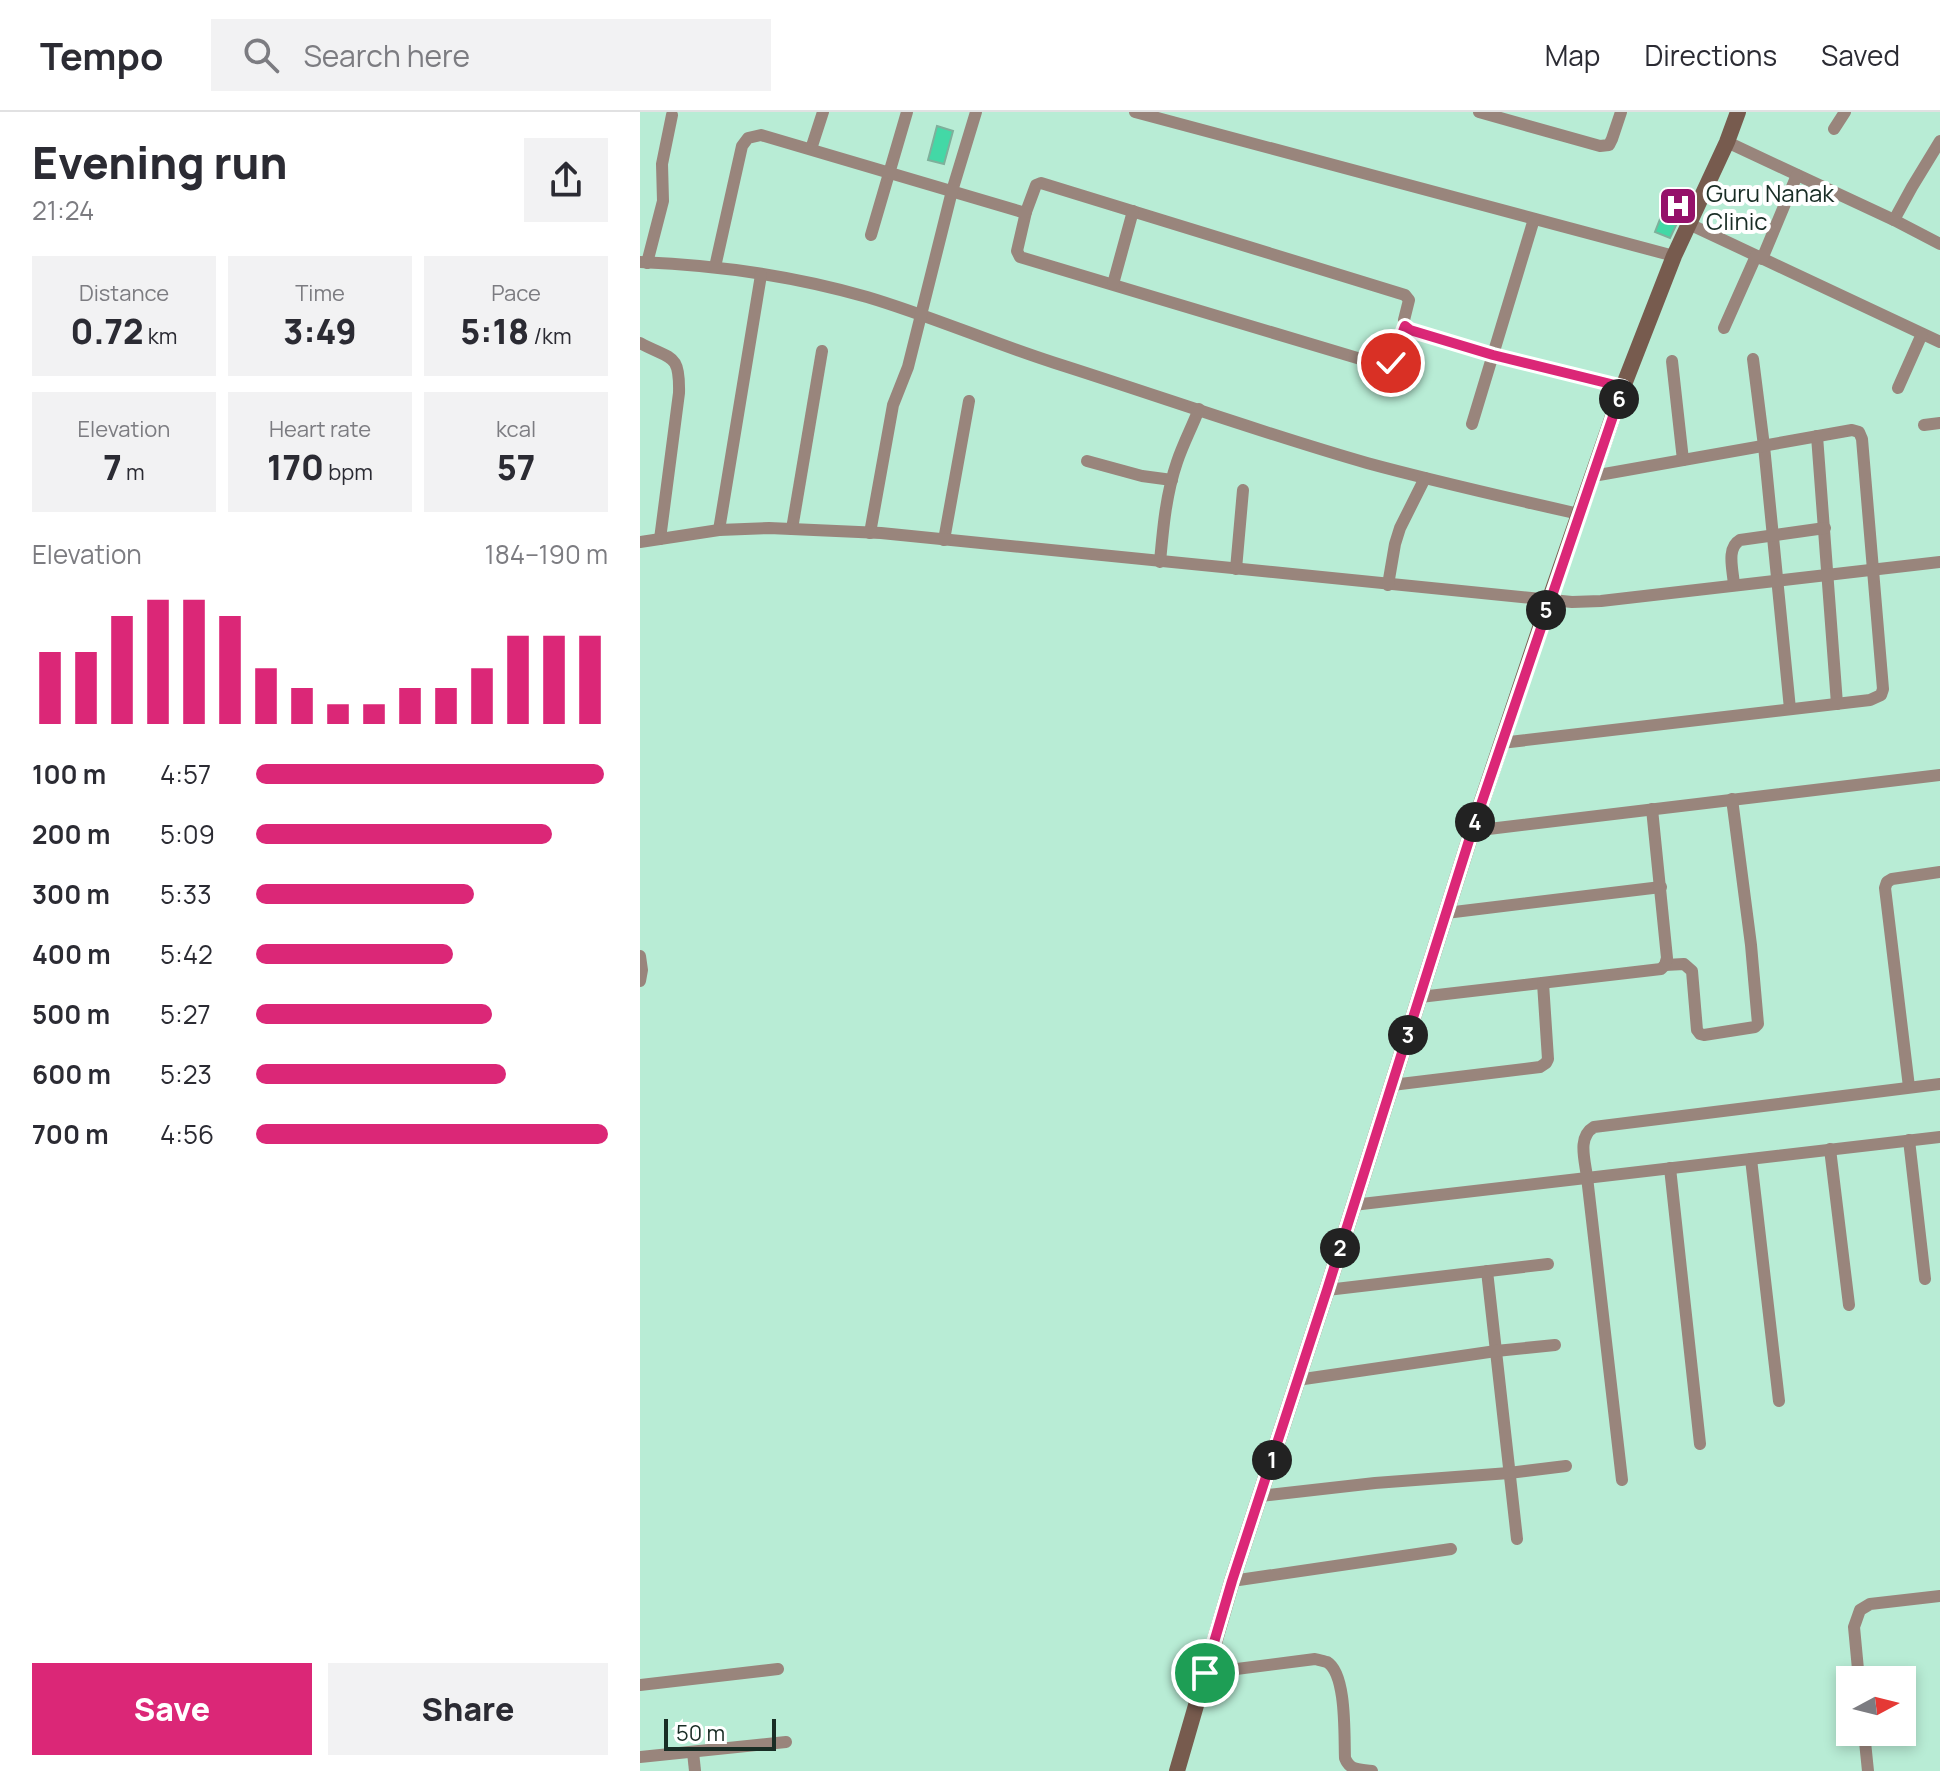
<!DOCTYPE html>
<meta charset="utf-8">
<style>
:root{--surface:#fff;--page:#f2f2f3;--text:#2b2b33;--muted:#7c7c81;--line:#e1e1e2;--accent:#db2777}
body{margin:0;font-family:Manrope,sans-serif;background:var(--page);color:var(--text);height:100vh;display:flex;flex-direction:column;font-size:30px;white-space:nowrap}
*{box-sizing:border-box;margin:0}
p{font-size:26px;color:var(--muted)}
.icon{flex:none;width:44px;height:44px;fill:none;stroke:currentColor;stroke-width:2;stroke-linecap:round;stroke-linejoin:round}
.map{position:relative;flex:1;overflow:hidden}
.details{display:flex;flex-direction:column;background:var(--surface);width:640px}
.details>*{flex:none}
.needle{width:52px;rotate:83deg}
.buttons{position:absolute;left:1196px;top:1554px;display:grid;gap:16px}
.buttons a{display:grid;place-items:center;width:80px;height:80px;border-radius:0px;background:var(--surface);box-shadow:0 4px 12px #0003;font-size:40px}
.scale{position:absolute;left:24px;bottom:20px;width:112px;box-sizing:border-box;padding-left:8px;border:4px solid #192d25;border-top:0;font-size:22px;line-height:28px;white-space:nowrap;color:#192d25;-webkit-text-stroke:6px #fff;paint-order:stroke}
.pin{position:absolute;display:grid;place-items:center;width:68px;height:68px;color:#fff;margin:-34px;border:4px solid #fff;border-radius:50%;box-shadow:0 2px 8px #0007}
.km{position:absolute;width:40px;height:40px;margin:-20px;border-radius:50%;background:#222;color:#fff;font-size:22px;line-height:40px;text-align:center}
.round{display:grid;place-items:center;flex:none;width:84px;height:84px;border-radius:0px;background:var(--page)}
.overview{display:flex;align-items:center;justify-content:space-between;height:136px;padding:0 32px}
h1{font-size:44px;font-weight:800;line-height:60px}
.metrics{display:grid;grid-template-columns:repeat(3,1fr);gap:12px;height:136px;padding:8px 32px}
.metrics div{display:grid;align-content:center;border-radius:0px;background:var(--page);text-align:center}
.metrics b{font-size:34px;font-weight:800}
.metrics small{font-size:22px;font-weight:400}
.metrics p{font-size:22px}
.chart{height:224px;padding:16px 32px}
.chart p{display:flex;justify-content:space-between}
.chart svg{width:100%;height:144px;margin-top:8px;stroke:var(--accent);stroke-width:6}
.cta{display:flex;gap:16px;margin-top:auto;padding:16px 32px}
.cta a{flex:1;height:92px;border-radius:0px;background:var(--accent);color:#fff;font-size:32px;font-weight:800;line-height:92px;text-align:center}
.cta a+a{background:var(--page);color:var(--text)}
ul{padding:0 32px;list-style:none;font-size:26px}
li{display:grid;grid-template-columns:128px 96px 1fr;align-items:center;height:60px}
li i{height:20px;border-radius:10px;background:var(--accent)}
header{display:flex;align-items:center;gap:48px;box-sizing:border-box;height:112px;padding:0 40px;background:var(--surface);border-bottom:2px solid var(--line)}
header strong{font-size:38px}
nav{display:flex;gap:44px;margin-inline-start:auto;font-size:28px}
.search{width:560px;height:72px;background:var(--page);display:flex;align-items:center;gap:20px;box-sizing:border-box;padding:0 28px;border-radius:0px;color:var(--muted);font-size:30px}
main{display:flex;flex:1;min-height:0}
.map>svg:first-child{display:block}
</style>
<header>
<strong>Tempo</strong>
<div class="search"><svg class="icon" aria-label="search" viewBox="0 0 24 24"><circle cx="10" cy="10" r="6"/><path d="M15 15l6 6"/></svg>Search here</div>
<nav><a>Map</a><a>Directions</a><a>Saved</a></nav>
</header>
<main>
<section class="details">
<div class="overview"><div><h1>Evening run</h1><p>21:24</p></div><a class="round"><svg class="icon" aria-label="share" viewBox="0 0 24 24"><path d="M12 15V3M7 8l5-5 5 5M5 13v7h14v-7"/></svg></a></div>
<div class="metrics">
<div><p>Distance</p><b>0.72<small> km</small></b></div>
<div><p>Time</p><b>3:49</b></div>
<div><p>Pace</p><b>5:18<small> /km</small></b></div>
</div>
<div class="metrics">
<div><p>Elevation</p><b>7<small> m</small></b></div>
<div><p>Heart rate</p><b>170<small> bpm</small></b></div>
<div><p>kcal</p><b>57</b></div>
</div>
<div class="chart"><p><span>Elevation</span>184–190 m</p>
<svg viewBox="0 0 160 44" preserveAspectRatio="none"><path d="M5 44V22M15 44V22M25 44V11M35 44V6M45 44V6M55 44V11M65 44V27M75 44V33M85 44V38M95 44V38M105 44V33M115 44V33M125 44V27M135 44V17M145 44V17M155 44V17"/></svg>
</div>
<ul>
<li><b>100 m</b>4:57<i style="width:99%"></i></li>
<li><b>200 m</b>5:09<i style="width:84%"></i></li>
<li><b>300 m</b>5:33<i style="width:62%"></i></li>
<li><b>400 m</b>5:42<i style="width:56%"></i></li>
<li><b>500 m</b>5:27<i style="width:67%"></i></li>
<li><b>600 m</b>5:23<i style="width:71%"></i></li>
<li><b>700 m</b>4:56<i style="width:100%"></i></li>
</ul>
<div class="cta"><a>Save</a><a>Share</a></div>
</section>
<div class="map">
<svg width="1300" height="1659" viewBox="0 0 1300 1659">
<rect width="100%" height="100%" fill="#b8ecd5"/>
<g fill="#43d8a6" stroke="#7eb09b" stroke-width="2">
<path d="M297,14L313,19L304,52L288,48Z"/>
<path d="M1031,79L1049,86L1030,126L1015,120Z"/>
</g>
<g fill="none" stroke-linecap="round" stroke-linejoin="round">
<g stroke="#99857c" stroke-width="12">
<path d="M495,0L1034,144"/>
<path d="M839,0L960,34L969,33L972,27L981,0"/>
<path d="M1194,17L1205,0"/>
<path d="M1087,30L1254,108L1300,132"/>
<path d="M171,37L183,0"/>
<path d="M386,100L377,139L380,145L744,254H749L751,251L765,214"/>
<path d="M1254,108L1272,75L1300,29"/>
<path d="M1049,112L1300,230"/>
<path d="M231,123L267,0"/>
<path d="M1122,147L1157,63"/>
<path d="M0,150C76,153 154,164 227,185C291,204 352,231 415,251C519,284 622,321 727,351C797,370 868,386 939,402"/>
<path d="M7,151L23,89L22,52L32,3"/>
<path d="M75,155L102,34L108,26L121,23L382,100H386L396,73L401,71L765,183L769,188L764,208L765,214L770,218L853,243L983,275"/>
<path d="M473,172L493,99"/>
<path d="M1084,216L1116,144"/>
<path d="M0,231C31,248 40,240 39,281L20,427"/>
<path d="M1113,247L1124,334L1150,597"/>
<path d="M1032,249L1043,348"/>
<path d="M1258,276L1282,222"/>
<path d="M832,312L894,107"/>
<path d="M1284,313L1300,311"/>
<path d="M1177,324L1197,592"/>
<path d="M447,349L502,364L532,368"/>
<path d="M152,417L182,239"/>
<path d="M79,418L121,163"/>
<path d="M230,421L253,293L268,255L312,79L336,0"/>
<path d="M304,428L329,289"/>
<path d="M0,430L79,418L129,416L241,421L932,490L961,489L1300,450"/>
<path d="M520,450C523,416 526,382 537,350C543,332 552,315 559,297"/>
<path d="M596,457L603,378"/>
<path d="M748,473L755,432L760,416L785,366"/>
<path d="M1094,473C1093,458 1086,436 1100,428L1185,416"/>
<path d="M861,631L1230,588L1241,583L1243,577L1222,327L1219,320L1212,318L953,364"/>
<path d="M832,719L1300,663"/>
<path d="M806,801L1021,775"/>
<path d="M0,844L2,858L0,869"/>
<path d="M1025,853L1044,852L1052,859L1057,918L1060,922L1064,923L1115,915L1118,912L1111,833L1092,687"/>
<path d="M780,885L1021,857L1025,853L1027,846L1012,697"/>
<path d="M752,973L900,955L906,951L908,947L903,871"/>
<path d="M1269,975L1245,776L1247,770L1252,767L1300,760"/>
<path d="M1269,1028L1285,1167"/>
<path d="M1190,1037L1209,1193"/>
<path d="M1111,1047L1139,1289"/>
<path d="M1030,1056L1060,1332"/>
<path d="M713,1093L1300,1025"/>
<path d="M847,1159L877,1427"/>
<path d="M687,1178L908,1152"/>
<path d="M657,1268L856,1239L915,1233"/>
<path d="M982,1368L947,1065C945,1048 937,1025 954,1015L1300,972"/>
<path d="M620,1384L735,1371L869,1361L926,1354"/>
<path d="M592,1469L811,1437"/>
<path d="M565,1561L675,1547C676,1547 686,1550 687,1550C707,1562 704,1624 705,1646C710,1659 719,1657 732,1659"/>
<path d="M1219,1568L1214,1515L1220,1498L1230,1492L1300,1484"/>
<path d="M0,1573L138,1557"/>
<path d="M1224,1620L1228,1659"/>
<path d="M53,1640L55,1659"/>
<path d="M0,1645L146,1630"/>
</g>
<path stroke="#775b4e" stroke-width="16" d="M537,1659L592,1469L687,1178L832,719L909,489L983,275L1034,144L1087,30L1098,0"/>
</g>
<g fill="none" stroke-linecap="round" stroke-linejoin="round">
<g stroke="#fff" stroke-width="16">
<path id="route" d="M565,1561L592,1469L687,1178L832,719L983,275L853,243L770,218L765,214L751,251"/>
</g>
<use href="#route" stroke="#db2777" stroke-width="10"/>
</g>
<defs>
<g id="hospital-square" transform="scale(2)"><rect x="-9" y="-9" width="18" height="18" rx="4" fill="#95116a" stroke="#fff"/><path d="M-5-5h3v3.5h4V-5h3V5h-3V1.5h-4V5h-3Z" fill="#fff"/></g>
</defs>
<g fill-rule="evenodd">
<use href="#hospital-square" x="1038" y="94"/>
</g>
<g text-anchor="middle" dominant-baseline="central" stroke-width="8" stroke-linejoin="round" paint-order="stroke">
<g font-size="24" fill="#192d25" stroke="#fff" text-anchor="start">
<text x="1066" y="80">Guru Nanak<tspan x="1066" dy="28">Clinic</tspan></text>
</g>
</g>
</svg>
<div class="buttons">
<a><svg class="needle" viewBox="-14 -14 28 28"><path d="M0-13l5 13h-10z" fill="#e53935"/><path d="M0 13l5-13h-10z" fill="#7c7c81"/></svg></a>
</div>
<div class="scale">50 m</div>
<div class="pin" style="left:565px;top:1561px;background:#1e9e55"><svg class="icon" aria-label="arrive" viewBox="0 0 24 24"><path d="M6 21V4h12l-3 4 3 4H6"/></svg></div>
<div class="pin" style="left:751px;top:251px;background:#d93025"><svg class="icon" aria-label="check" viewBox="0 0 24 24"><path d="M5 12l5 5 9-10"/></svg></div>
<b class="km" style="left:632px;top:1348px">1</b>
<b class="km" style="left:700px;top:1136px">2</b>
<b class="km" style="left:768px;top:923px">3</b>
<b class="km" style="left:835px;top:710px">4</b>
<b class="km" style="left:906px;top:498px">5</b>
<b class="km" style="left:979px;top:287px">6</b>
</div>
</main>
